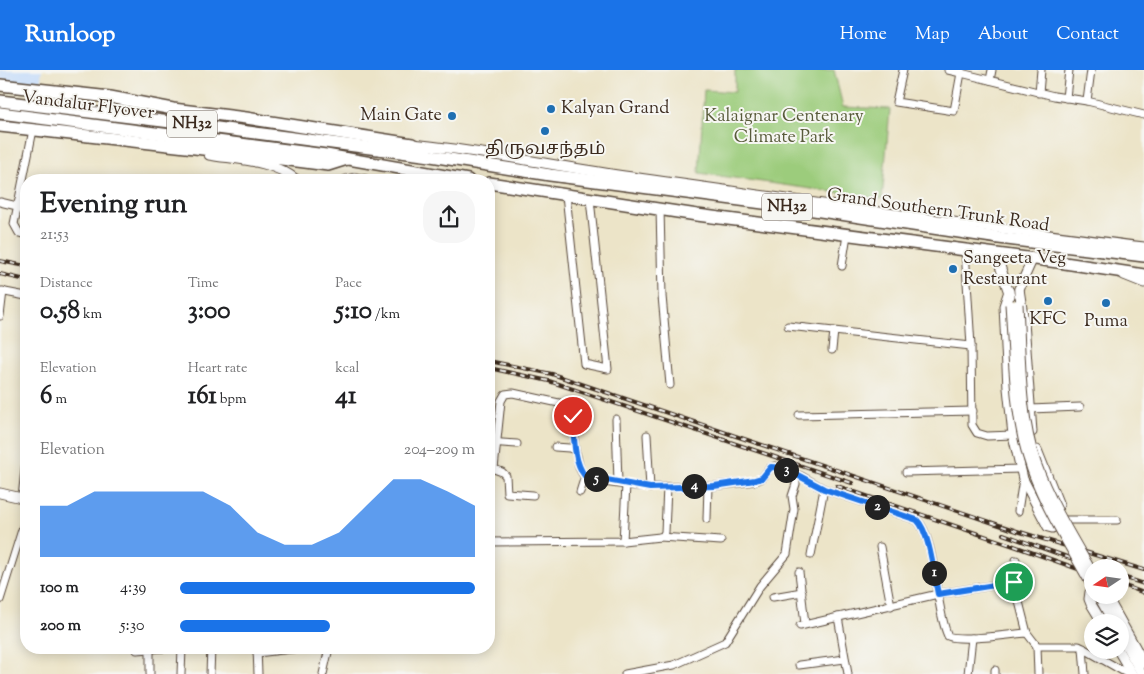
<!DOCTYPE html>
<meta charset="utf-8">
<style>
:root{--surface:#fff;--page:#f6f6f6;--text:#202124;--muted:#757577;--accent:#1a73e8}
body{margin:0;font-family:"Sorts Mill Goudy","Noto Serif Tamil",serif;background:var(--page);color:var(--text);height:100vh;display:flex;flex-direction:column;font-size:19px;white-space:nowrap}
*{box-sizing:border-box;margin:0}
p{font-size:16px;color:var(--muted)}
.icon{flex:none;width:28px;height:28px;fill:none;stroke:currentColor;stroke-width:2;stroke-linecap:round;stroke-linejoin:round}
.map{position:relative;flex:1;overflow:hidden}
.side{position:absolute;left:20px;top:104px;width:475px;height:480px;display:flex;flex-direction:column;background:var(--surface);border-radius:20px;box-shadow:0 2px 12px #0003}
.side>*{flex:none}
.needle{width:32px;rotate:257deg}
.controls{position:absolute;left:1084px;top:489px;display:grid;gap:10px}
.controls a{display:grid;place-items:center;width:45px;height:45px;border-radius:50%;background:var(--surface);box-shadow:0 2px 12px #0003;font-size:25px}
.pin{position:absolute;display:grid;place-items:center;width:42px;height:42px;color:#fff;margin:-21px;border:2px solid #fff;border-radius:50%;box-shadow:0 1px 5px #0007}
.km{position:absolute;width:25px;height:25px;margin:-12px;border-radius:50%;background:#222;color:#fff;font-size:14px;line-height:25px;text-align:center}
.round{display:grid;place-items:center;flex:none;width:52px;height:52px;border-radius:20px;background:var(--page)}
.headline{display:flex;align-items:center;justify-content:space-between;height:85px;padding:0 20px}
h1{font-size:28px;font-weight:700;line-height:38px}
.figures{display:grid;grid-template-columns:repeat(3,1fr);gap:8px;height:85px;padding:5px 20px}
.figures div{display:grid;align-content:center}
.figures b{font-size:25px;font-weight:700}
.figures small{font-size:14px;font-weight:400}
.figures p{font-size:14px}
.chart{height:140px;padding:10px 20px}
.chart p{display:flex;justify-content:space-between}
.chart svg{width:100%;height:90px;margin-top:5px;fill:var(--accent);opacity:.7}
ul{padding:0 20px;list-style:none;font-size:16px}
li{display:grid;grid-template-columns:80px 60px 1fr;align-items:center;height:38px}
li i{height:12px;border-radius:6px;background:var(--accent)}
header{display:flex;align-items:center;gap:30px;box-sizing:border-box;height:70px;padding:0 25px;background:var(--accent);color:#fff}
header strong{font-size:24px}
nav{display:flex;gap:28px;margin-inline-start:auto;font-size:18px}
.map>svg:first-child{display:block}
</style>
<header>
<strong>Runloop</strong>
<nav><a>Home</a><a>Map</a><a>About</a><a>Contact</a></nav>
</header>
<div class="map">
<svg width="1144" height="604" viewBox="0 0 1144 604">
<rect width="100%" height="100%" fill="#f6f6f2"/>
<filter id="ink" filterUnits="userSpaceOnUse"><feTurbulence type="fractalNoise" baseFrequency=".02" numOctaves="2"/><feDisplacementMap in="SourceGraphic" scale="10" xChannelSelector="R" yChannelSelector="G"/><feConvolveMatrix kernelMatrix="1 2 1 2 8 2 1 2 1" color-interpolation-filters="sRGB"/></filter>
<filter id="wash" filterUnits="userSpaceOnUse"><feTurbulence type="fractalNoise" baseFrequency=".0096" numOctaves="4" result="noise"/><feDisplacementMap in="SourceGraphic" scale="20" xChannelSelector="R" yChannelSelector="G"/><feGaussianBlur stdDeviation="1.12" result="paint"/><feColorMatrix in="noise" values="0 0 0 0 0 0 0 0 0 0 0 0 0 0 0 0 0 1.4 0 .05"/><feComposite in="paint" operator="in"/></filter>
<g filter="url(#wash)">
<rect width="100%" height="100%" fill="#ece4c8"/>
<path fill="#c7ddf9" d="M0,0H42L40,17L0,10Z"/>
<path fill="#9ccc7b" stroke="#6c7b4c" d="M735,0H834L843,37L890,39L882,129L699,103L704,20L735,22Z"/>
</g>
<g filter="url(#ink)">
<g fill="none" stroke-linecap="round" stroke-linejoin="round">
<g stroke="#564638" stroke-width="9">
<g id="minor">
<path d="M903,0L896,32L954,41L961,3L948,0"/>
<path d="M961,0V3L1054,26L1087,31L1144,45"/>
<path d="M990,10L992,0"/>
<path d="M1039,23L1041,0"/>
<path d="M1066,28L1069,0"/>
<path d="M1087,31L1091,0"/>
<path d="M566,125L584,294L608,299L590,129"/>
<path d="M0,132L17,136"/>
<path d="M660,138L662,226L670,315"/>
<path d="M26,165L19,163L14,154L33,60"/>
<path d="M965,180L971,276L972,355L977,363L987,366L1013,365"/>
<path d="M842,196L847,165"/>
<path d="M0,221L26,226"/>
<path d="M0,246L3,221"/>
<path d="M788,256L971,276"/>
<path d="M832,280L834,261"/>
<path d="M1030,339L1080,337"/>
<path d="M799,345L973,341"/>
<path d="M616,349L618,413"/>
<path d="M647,365L650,418"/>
<path d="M489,372L517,374"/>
<path d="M555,377L569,378L575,380C579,388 577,400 585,406C596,414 652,418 667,417"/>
<path d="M906,402L1021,399"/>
<path d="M580,422L585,406"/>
<path d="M533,425L507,423L506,406L502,402L494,399L501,331L505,324L513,323L568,335L572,341L573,346L575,380"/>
<path d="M22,428L26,390"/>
<path d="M1018,441L1023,409"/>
<path d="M707,449L708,416"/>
<path d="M1064,450H1117"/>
<path d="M660,467L721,471"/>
<path d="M623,471L626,415"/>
<path d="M489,472L623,471L660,467L663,466L665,462L667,417L714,416L755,411L762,408L770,398L775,396L801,406L824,419L917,450C936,469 935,538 948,566C961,572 1011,564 1027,563"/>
<path d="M880,477L891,536"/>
<path d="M811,485L824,419"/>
<path d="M1016,490L1014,512L1027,563L1037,576H1079L1128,604"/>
<path d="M799,502L805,554"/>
<path d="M773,527L802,522"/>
<path d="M0,530L26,447"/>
<path d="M838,547L848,604"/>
<path d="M800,556L938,524L1014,512"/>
<path d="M1037,576L1038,604"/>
<path d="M257,578L258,604"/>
<path d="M1083,578L1085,604"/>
<path d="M150,579V604"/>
<path d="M137,580L165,578"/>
<path d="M257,583L300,578"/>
<path d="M799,595L845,589"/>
<path d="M181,604L182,578"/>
<path d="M210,604L211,578"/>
<path d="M323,604L329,578"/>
<path d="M625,604L674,595L725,572L760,516L787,484L794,439L792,426L796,414V404"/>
<path d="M968,604L972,568"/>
<path d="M995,604V600"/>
</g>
</g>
<g stroke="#564638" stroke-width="11">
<g id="tertiary">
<path d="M412,74C486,81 559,97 632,107C803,131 973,156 1144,177"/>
<path d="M209,85C239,90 272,90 297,110"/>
<path d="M346,110L355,108L366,110"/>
<path d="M996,184L1010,226"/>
<path d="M1124,205L1144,213"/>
<path d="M1019,219L1024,252L1032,362"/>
<path d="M1009,221L1004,236L1008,318L1013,365L1023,409L1048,457L1052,458L1063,451"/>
<path d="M1019,224V219L1032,190"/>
<path d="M1037,380L1059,435"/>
<path d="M0,423L26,429"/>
<path d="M1092,521L1090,522L1089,529L1091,534L1102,552"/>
<path d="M1098,525L1113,552"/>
<path d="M1106,525L1144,593"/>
<path d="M1120,565L1142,604"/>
<path d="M1118,580L1132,604"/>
</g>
</g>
<g stroke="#564638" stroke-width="14">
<g id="trunk">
<path d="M0,15L110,27L173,39L246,48L412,74L427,84"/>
<path d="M0,31L187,54L431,86L550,105L794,137L999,168L1144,186"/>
<path d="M0,43L326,85L468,110"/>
<path d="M0,56L195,78L328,95L347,89"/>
<path d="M489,113L697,145L1058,192L1144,205"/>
</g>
</g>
<use href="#minor" stroke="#fff" stroke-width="7"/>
<use href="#tertiary" stroke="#fff" stroke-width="9"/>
<use href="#trunk" stroke="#fff" stroke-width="11"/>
<g stroke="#3b2a1e" stroke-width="4">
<g id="rail">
<path d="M0,191L26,196"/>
<path d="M0,204L26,210"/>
<path d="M489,291L552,304L1017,461L1144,500"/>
<path d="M489,298L549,311L852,413"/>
<path d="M837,416L1014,476L1092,504"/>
<path d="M1003,464L1098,498"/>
<path d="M1120,506L1144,514"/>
<path d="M1120,514L1144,523"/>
</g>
</g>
<use href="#rail" stroke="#f6f6f2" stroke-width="2" stroke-dasharray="5.5" stroke-linecap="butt"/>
<g stroke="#564638" stroke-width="11" stroke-linecap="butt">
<g id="tertiary-bridge">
<path d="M1010,234C1014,289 1013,348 1032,400C1047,441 1071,478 1092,516"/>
<path d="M1018,234C1021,286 1019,343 1036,393C1050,432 1072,467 1092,502"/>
</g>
</g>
<use href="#tertiary-bridge" stroke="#fff" stroke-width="9"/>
</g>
</g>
<g fill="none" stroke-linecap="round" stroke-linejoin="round" filter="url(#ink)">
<g stroke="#fff" stroke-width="10">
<path id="route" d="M573,346C574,364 573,392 585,406L650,418L714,416L755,410L762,408L771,397L784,398L824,419L917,450C930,463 934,506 938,524L1014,512"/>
</g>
<use href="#route" stroke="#1a73e8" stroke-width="6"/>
</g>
<g fill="#1f6fb2" stroke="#f6f6f2" stroke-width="2">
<circle cx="551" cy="39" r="5"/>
<circle cx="452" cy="46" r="5"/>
<circle cx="545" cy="61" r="5"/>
<circle cx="953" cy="199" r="5"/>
<circle cx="1048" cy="231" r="5"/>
<circle cx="1106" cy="233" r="5"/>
</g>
<g text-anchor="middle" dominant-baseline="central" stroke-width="4" stroke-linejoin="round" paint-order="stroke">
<g fill="#f6f6f2" stroke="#73675e" stroke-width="1">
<rect x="167" y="40.5" width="50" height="27" rx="4"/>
<rect x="762" y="123.5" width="50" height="27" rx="4"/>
</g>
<g font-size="16" font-weight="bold" fill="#3b2a1e">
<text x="192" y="54">NH32</text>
<text x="787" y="137">NH32</text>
</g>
<g font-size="18" fill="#3b2a1e" stroke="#f6f6f2">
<text transform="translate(88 36) rotate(7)">Vandalur Flyover</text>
<text transform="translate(938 141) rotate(8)">Grand Southern Trunk Road</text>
</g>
<g font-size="18" fill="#3b2a1e" stroke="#f6f6f2">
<text x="561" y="39" text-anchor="start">Kalyan Grand</text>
<text x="442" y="46" text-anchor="end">Main Gate</text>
<text x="545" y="80">திருவசந்தம்</text>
<text x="963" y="189" text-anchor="start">Sangeeta Veg<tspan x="963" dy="21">Restaurant</tspan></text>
<text x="1048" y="250">KFC</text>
<text x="1106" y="252">Puma</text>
</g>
<g font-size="18" fill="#585b3a" stroke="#f6f6f2">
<text x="784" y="47">Kalaignar Centenary<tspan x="784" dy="21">Climate Park</tspan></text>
</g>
</g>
</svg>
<div class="controls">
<a><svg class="needle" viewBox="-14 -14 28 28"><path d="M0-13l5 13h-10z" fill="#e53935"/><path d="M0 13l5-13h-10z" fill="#757577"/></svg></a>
<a><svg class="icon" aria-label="layers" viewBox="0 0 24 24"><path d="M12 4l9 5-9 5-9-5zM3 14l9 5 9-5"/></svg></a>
</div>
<div class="pin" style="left:1014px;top:512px;background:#1e9e55"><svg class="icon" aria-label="arrive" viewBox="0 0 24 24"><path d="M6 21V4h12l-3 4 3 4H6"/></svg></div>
<div class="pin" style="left:573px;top:346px;background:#d93025"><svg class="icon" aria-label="check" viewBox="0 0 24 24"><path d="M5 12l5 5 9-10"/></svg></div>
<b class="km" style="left:934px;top:503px">1</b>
<b class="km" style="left:877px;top:437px">2</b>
<b class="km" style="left:786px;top:400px">3</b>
<b class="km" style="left:694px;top:416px">4</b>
<b class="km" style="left:596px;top:409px">5</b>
<section class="side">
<div class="headline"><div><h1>Evening run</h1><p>21:53</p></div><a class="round"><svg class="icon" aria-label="share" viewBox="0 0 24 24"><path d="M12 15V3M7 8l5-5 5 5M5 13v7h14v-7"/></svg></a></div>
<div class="figures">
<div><p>Distance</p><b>0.58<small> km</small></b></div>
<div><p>Time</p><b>3:00</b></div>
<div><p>Pace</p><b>5:10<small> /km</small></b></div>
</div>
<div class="figures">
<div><p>Elevation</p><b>6<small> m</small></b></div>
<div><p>Heart rate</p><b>161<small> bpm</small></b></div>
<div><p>kcal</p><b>41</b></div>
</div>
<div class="chart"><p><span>Elevation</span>204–209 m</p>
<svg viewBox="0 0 160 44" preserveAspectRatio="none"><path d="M0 44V19L10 19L20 12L30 12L40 12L50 12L60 12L70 19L80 32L90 38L100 38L110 32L120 19L130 6L140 6L150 12L160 19V44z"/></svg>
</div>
<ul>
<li><b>100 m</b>4:39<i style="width:100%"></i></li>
<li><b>200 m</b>5:30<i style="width:51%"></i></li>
</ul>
</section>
</div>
